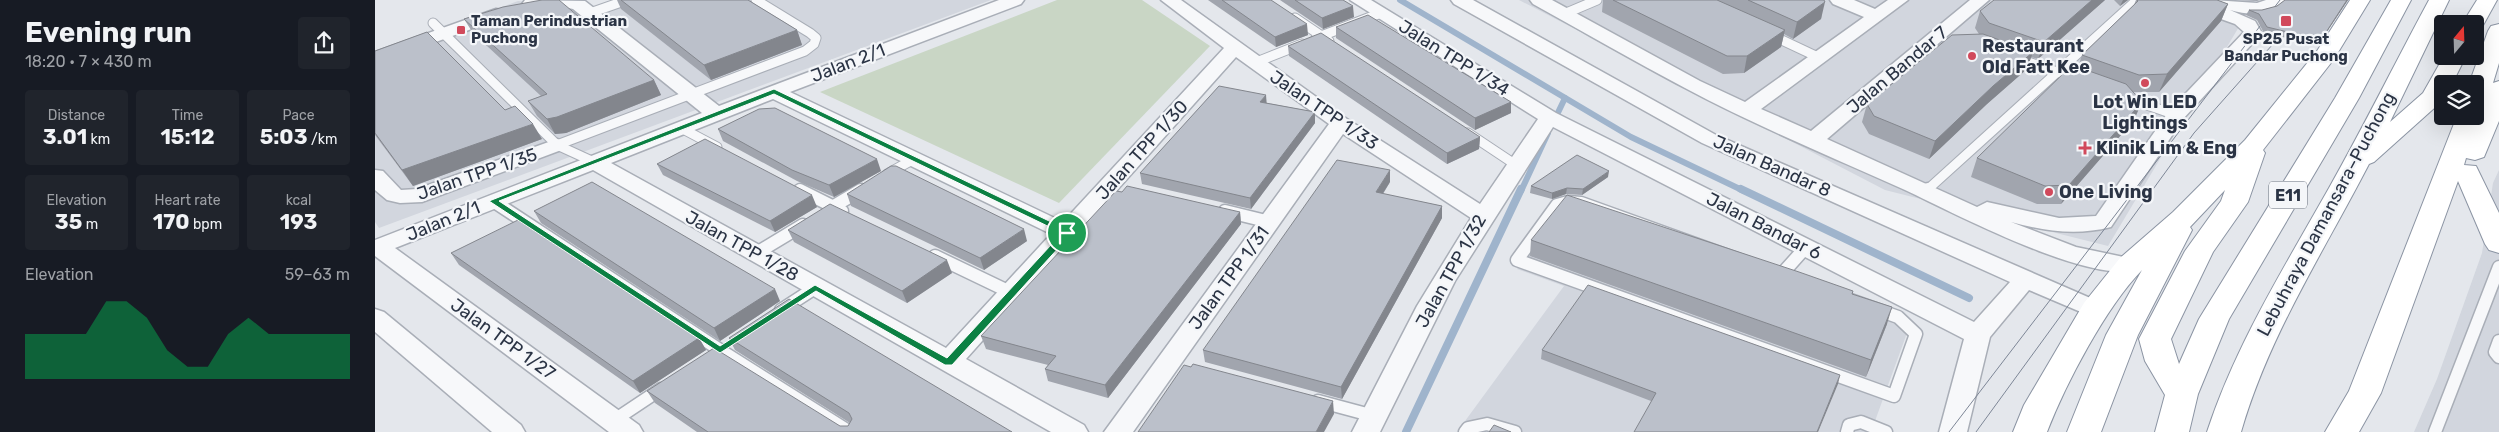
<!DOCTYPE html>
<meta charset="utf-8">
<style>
:root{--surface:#171b24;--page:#20242c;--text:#f1f3f6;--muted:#9ea1a6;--accent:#0b8043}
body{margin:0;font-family:Rubik,sans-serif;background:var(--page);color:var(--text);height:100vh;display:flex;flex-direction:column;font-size:19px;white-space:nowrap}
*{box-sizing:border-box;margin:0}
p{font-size:16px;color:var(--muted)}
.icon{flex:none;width:28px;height:28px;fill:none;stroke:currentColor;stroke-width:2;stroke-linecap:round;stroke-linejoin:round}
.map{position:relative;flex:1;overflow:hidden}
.sheet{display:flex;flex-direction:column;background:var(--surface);width:375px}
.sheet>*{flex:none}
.needle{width:32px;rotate:19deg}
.fabs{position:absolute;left:2059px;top:15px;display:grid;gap:10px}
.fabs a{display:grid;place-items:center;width:50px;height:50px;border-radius:5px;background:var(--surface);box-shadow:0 5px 20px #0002;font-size:25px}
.pin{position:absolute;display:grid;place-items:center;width:42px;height:42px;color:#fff;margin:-21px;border:2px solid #fff;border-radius:50%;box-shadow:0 1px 5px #0007}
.round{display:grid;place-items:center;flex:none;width:52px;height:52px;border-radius:5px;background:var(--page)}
.summary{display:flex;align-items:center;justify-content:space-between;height:85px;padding:0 25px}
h1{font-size:28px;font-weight:700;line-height:38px}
.stats{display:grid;grid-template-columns:repeat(3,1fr);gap:8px;height:85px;padding:5px 25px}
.stats div{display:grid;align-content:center;border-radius:5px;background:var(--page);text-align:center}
.stats b{font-size:21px;font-weight:700}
.stats small{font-size:14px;font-weight:400}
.stats p{font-size:14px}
.chart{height:140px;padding:10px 25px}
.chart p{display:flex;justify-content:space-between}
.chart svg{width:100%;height:90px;margin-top:5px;fill:var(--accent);opacity:.7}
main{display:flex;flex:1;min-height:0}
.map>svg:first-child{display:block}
</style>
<main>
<section class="sheet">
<div class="summary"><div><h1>Evening run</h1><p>18:20 · 7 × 430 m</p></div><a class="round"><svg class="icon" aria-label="share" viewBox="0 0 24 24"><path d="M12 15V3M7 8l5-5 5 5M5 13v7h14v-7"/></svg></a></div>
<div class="stats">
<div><p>Distance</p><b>3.01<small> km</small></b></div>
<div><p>Time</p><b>15:12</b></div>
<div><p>Pace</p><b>5:03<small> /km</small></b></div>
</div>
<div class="stats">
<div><p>Elevation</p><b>35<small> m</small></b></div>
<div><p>Heart rate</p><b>170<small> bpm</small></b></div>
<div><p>kcal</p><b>193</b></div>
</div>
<div class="chart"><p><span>Elevation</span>59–63 m</p>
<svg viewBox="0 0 160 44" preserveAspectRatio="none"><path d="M0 44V22L10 22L20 22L30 22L40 6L50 6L60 14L70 30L80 38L90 38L100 22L110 14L120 22L130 22L140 22L150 22L160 22V44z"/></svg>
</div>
</section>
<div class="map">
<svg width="2124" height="432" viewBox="0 0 2124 432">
<rect width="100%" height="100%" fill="#e4e7ec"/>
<g fill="#d2d6de">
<path d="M259,0H616L4,228L0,222V53L143,1L197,7L208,17Z"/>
<path d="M1144,0H1880L1733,246L1510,190Z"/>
<path d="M2124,170V432H2039L2062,379L2107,253L2118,183Z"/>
<path d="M1187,208L1518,319L1532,333L1496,432H1082L1189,286L1142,269Z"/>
</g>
<path fill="#c9d6c5" d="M682,0H767L835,46L684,203L445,92Z"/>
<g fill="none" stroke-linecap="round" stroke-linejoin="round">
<g stroke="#9fb4cc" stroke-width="6">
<path d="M1025,0L1256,137L1369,191"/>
<path d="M1178,123L1190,98"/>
<path d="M1146,191L1173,133"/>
</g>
<g stroke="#9fb4cc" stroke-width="8">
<path d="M1366,189L1594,298"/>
<path d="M1031,432L1146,189"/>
</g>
<g stroke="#a9aeb7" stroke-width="11">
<g id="service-far1">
<path d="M215,13L252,0"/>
<path d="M1189,14L1222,0"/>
<path d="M920,18L954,41"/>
<path d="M58,23L182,145L219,162"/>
<path d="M1394,34L1445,58"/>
<path d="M941,38L1006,13"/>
<path d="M1642,58L1685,73"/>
<path d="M879,63L927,44"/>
<path d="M1752,98L1801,115"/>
<path d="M306,128L342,147"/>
<path d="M1093,133L1141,165"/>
<path d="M182,145L430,51L439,44L441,38L435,33L381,0"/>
<path d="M512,174L539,159"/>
<path d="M1551,191L1762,0"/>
</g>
</g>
<g stroke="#a9aeb7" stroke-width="15">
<g id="service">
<path d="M425,190L467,211"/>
<path d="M1551,191L1553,189"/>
<path d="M118,201L345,350L475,432"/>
<path d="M1193,202L1206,203L1523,317L1541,334L1519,396L1142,260L1182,205Z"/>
<path d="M454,209L486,190"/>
<path d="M850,211L895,222"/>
<path d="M380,254L428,225"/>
<path d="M560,256L637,293"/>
<path d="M1406,275L1431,247"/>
<path d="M406,310L440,288"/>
<path d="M2124,341L2120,352L2124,357"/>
<path d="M943,401L999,416"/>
<path d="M238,421L286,389"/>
<path d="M1090,432L1093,428L1112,424L1140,432"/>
<path d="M1472,432L1474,425L1486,422L1511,432"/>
<path d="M2060,432L2124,267"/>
</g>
</g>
<g stroke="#a9aeb7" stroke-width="3">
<g id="minor">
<path d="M150,0L210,1L344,106L624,0H649L646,4L415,92L688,222L849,48L786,0H806L972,119L1105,204L1163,119L975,0H996L1181,113L1599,322L1635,282L1327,143L1079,4L1076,0H1098L1341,135L1729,304L1732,310L1729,316L1720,318L1654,290L1615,337L1592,432H1564L1589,339L1178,127L1080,281L1005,432H977L1042,306L1096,218L968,134L758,432H729L954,124L861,57L591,359L709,425L713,432H676L218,170L20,248L264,425L268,432H234L0,256V240L327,113L198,9C182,5 165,11 150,8L147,4ZM398,99L676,234L571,348L236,163Z"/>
<path d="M1155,0H1177L1325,81L1370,102L1489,17L1458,4L1455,0H1479L1500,9L1513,0H1533L1386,109L1436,131L1595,0H1614L1452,139L1602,207L1612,202L1684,218L1721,216L1794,111L1869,32L1860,24L1804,4L1801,0H1826L1838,4V0L1882,3L1891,0H1910C1897,18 1873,15 1855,10L1880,21L1887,33L1808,119L1736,227C1701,236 1670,231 1636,222L1701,247L1763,260L1767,265L1763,270C1713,284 1579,213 1530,190C1457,157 1381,126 1310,88C1259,61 1209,32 1158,4Z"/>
<path d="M121,9L127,10L130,14L127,18L0,64V52Z"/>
<path d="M182,139L189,141L192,145L189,149L47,202L25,203L12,200L0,190V170L8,171L26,190L42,189Z"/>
<path d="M0,309L9,312L146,425L150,432H117L0,332Z"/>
</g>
</g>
<g stroke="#8b94a3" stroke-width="2">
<g id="motorway">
<path d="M1975,0H1995L1959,59L1888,150L1890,153L1873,202L1838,252L1796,339L1804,364L1824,319L1960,98L2016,0H2036L1984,98L1854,319L1823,394L1814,432H1780L1790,395L1770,361L1764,339L1810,251L1846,201L1850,190L1815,227L1817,230L1763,335L1726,432H1692L1731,335L1767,270C1731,307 1691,383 1672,432H1638L1649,405L1709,303L1745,258L1798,212L1870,140L1942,51Z"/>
<path d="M2054,0H2074L2015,122L2048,93L2069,56H2091L2077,84H2068L2066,102L1999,162L1994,164C1948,253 1894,335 1866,432H1832C1861,344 1909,268 1954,188C1989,126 2020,63 2054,0Z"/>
<path d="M2102,0H2122L2106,29L2100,30V24H2087Z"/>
<path d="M2124,24V63L2118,83L2124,81V121L2109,157L2100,160L2091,158L2089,165L2101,166L2124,213V253L2114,250L2110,244L2083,181L2006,393L1984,432H1950L1974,391L2082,116H2100V110L2103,111L2106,105L2100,106V84H2094L2113,31L2116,26Z"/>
</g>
</g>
<use href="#service-far1" stroke="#f7f8fa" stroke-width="9"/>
<use href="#service" stroke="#f7f8fa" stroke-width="12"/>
<use href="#minor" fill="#f7f8fa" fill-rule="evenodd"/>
<use href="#motorway" fill="#fff" fill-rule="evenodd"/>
<g stroke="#7d8696" stroke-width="1">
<path d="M1574,432L1905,0"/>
<path d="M1601,432L1819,133L1914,26"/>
</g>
</g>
<g fill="#a1a5ae">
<path d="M242,0H373L422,30L427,45L336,80L246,9Z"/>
<path d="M833,0H896L933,35L901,47Z"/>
<path d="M905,0H968L979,17L948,29Z"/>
<path d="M1228,0H1449L1446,19L1418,39L1409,34L1406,47L1369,73L1348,74L1227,12Z"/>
<path d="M1730,0L1663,59L1656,57L1652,69L1612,104L1554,159L1494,134L1487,122L1492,104L1604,34L1600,28L1605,11Z"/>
<path d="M1739,0H1753L1745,6Z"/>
<path d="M1761,0H1842L1853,4L1846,21L1784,92H1758L1759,120L1686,204H1662L1596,177L1602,158L1703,67L1707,55L1759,5Z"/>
<path d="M1866,0H1885L1882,1Z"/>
<path d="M1910,0H1973L1943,45L1889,33L1882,20L1871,15L1874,10H1887L1902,6Z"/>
<path d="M89,19L279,80L286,95L191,133L180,134L162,116L153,101L166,96L98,33Z"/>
<path d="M961,27L1136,102V113L1100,130L961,38Z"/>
<path d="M913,46L1105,137L1104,149L1072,164L914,56Z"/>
<path d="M0,51L130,110L167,139L38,186L0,135Z"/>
<path d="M892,103L940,112V123L876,209L767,184L765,173Z"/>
<path d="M343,129L506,171L459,197L422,181L348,141Z"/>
<path d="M282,164L442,207L400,232L288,175Z"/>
<path d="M1233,177L1207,195L1191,194L1177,199L1155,193L1156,186Z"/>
<path d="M1015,182L1008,194L1067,206V218L967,399L830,362L828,350Z"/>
<path d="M472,194L652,241L609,270L476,206Z"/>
<path d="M159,211L405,301L345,341L166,223Z"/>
<path d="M865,212L866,224L733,398L673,381L670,369L673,365L611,349L606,336Z"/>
<path d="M413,230L577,273L532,303L419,242Z"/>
<path d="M1156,240L1477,294L1512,324L1491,377L1155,256Z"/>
<path d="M76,253L324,338L331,350L265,393L84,265Z"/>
<path d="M354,338L637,432H322L280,403L272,391L465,426H473L475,423L360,350Z"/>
<path d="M1167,350L1463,384L1276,401L1166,359Z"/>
</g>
<g fill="#83868d">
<path d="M1717,0H1730L1663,59L1669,42Z"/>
<path d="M1748,0H1753L1745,6Z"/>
<path d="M1972,0H1973L1943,45L1946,40Z"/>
<path d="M1450,2L1446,19L1418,39L1422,22Z"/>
<path d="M1853,4L1846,21L1784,92L1792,74Z"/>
<path d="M978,6L979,17L948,29L947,18Z"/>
<path d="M932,24L933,35L901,47L900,37Z"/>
<path d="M422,30L427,45L336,80L329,65Z"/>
<path d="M1410,30L1406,47L1369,73L1372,56Z"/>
<path d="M1658,52L1652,69L1612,104L1554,159L1560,141L1618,86Z"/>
<path d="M279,80L286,95L191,133L180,134L172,119Z"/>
<path d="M891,95L892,107L885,102Z"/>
<path d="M1136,102V113L1100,130V118Z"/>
<path d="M1767,102L1759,120L1686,204L1694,185Z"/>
<path d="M940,112V123L876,209L875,198Z"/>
<path d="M158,124L167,139L38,186L27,170Z"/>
<path d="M1105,137L1104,149L1072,164V153Z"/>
<path d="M502,159L506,171L459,197L454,185Z"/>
<path d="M1015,170V182L1001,204V192Z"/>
<path d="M1234,171L1233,177L1207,195L1208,189Z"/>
<path d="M1192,188L1191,194L1177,199V193Z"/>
<path d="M437,195L442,207L400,232L395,221Z"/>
<path d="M1067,206V218L967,399L966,387Z"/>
<path d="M865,212L866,224L733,398L730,385Z"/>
<path d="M649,229L652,241L609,270L605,258Z"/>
<path d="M572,260L577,273L532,303L527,291Z"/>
<path d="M400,289L405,301L345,341L339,328Z"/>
<path d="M1517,307L1512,324L1491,377L1496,360Z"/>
<path d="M324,338L331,350L265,393L258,381Z"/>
<path d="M1465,375L1463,384L1443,432H1442Z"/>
<path d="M958,401L959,414L949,432H941Z"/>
</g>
<g fill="#bbc0ca" stroke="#83868d">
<path d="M167,0H184L279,80L182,117L172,119L153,101L172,94L89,19L128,7Z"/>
<path d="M246,0H373L422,30L329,65Z"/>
<path d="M847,0H896L932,24L900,37Z"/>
<path d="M920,0H968L978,6L947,18Z"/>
<path d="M1238,0H1342L1410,30L1372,56H1352Z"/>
<path d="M1373,0H1449L1450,2L1422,22Z"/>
<path d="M1619,0H1717L1669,42L1614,23L1605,11Z"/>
<path d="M1762,0H1842L1853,4L1792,74L1764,75L1707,55L1763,1Z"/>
<path d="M1910,0H1972L1946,40L1892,27L1884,14L1874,10H1887L1902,6Z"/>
<path d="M993,15L1136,102L1100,118L961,27Z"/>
<path d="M52,32L130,110L140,106L158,124L27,170L0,133V51Z"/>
<path d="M946,33L1105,137L1072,153L913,46Z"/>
<path d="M1608,34L1658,52L1618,86L1560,141L1499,116L1492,104L1577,35Z"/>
<path d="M1697,65L1751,84L1767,102L1694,185L1670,186L1602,158Z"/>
<path d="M844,86L891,95L885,102L940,112L875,198L765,173Z"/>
<path d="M400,108L502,159L454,185L417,170L343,129L384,109Z"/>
<path d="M330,139L437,195L395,221L282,164Z"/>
<path d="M1202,155L1234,171L1208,189L1192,188L1177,193L1156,186Z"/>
<path d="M962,160L1015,170L1001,192L1067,206L966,387L828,350Z"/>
<path d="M516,166H521L649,229L605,258L472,194Z"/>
<path d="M217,182L400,289L339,328L159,211Z"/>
<path d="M752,186L865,212L730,385L670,369L681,356L606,336L741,191L747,192Z"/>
<path d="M1192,195L1424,272L1478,291L1477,294L1517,307L1496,360L1156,240Z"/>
<path d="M455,204L572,260L527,291L413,230Z"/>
<path d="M143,220L324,338L258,381L76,253Z"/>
<path d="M1213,285L1465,375L1442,432H1259L1281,393L1167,350Z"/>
<path d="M414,299L637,432H333L272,391L339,348L465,426H473L477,419L474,413L354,338Z"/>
<path d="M818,364L958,401L941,432H763L809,365L816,367Z"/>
<path d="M1119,425L1136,432H1114Z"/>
</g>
<path fill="#0b8043" stroke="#fff" fill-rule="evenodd" d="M399,89L695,231L697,233L577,365H570L441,291L345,353L114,201ZM399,94L687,233L572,358L440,285L345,346L124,201Z"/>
<g fill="#d1495b" stroke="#f4f6f9" stroke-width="2">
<rect x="1905" y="15" width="12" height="12" rx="2.5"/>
<rect x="81" y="25" width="10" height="10" rx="2.5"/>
<circle cx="1597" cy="56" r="5"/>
<circle cx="1770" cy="83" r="5"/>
<path d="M1707.5 140.5h5v5h5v5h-5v5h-5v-5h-5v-5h5z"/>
<circle cx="1674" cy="192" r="5"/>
</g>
<g text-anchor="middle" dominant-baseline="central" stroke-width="4.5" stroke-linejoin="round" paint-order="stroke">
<g font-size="15" font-weight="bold" fill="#2b3445" stroke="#f4f6f9" text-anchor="start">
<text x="96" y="21">Taman Perindustrian<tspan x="96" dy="17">Puchong</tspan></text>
<text x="1911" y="39" text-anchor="middle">SP25 Pusat<tspan x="1911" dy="17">Bandar Puchong</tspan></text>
</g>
<rect fill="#f4f6f9" stroke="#676e7b" stroke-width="1" x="1894" y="181.5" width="38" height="27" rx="4"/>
<g font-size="16" font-weight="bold" fill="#2b3445">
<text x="1913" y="195">E11</text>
</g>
<g font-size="18" font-weight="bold" fill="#2b3445" stroke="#f4f6f9" text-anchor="start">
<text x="1607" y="46">Restaurant<tspan x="1607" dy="21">Old Fatt Kee</tspan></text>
<text x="1770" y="102" text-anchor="middle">Lot Win LED<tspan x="1770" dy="21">Lightings</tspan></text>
<text x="1721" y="148">Klinik Lim &amp; Eng</text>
<text x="1684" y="192">One Living</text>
</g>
<g font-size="18" fill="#2b3445" stroke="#f4f6f9">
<text transform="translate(1079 58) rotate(32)">Jalan TPP 1/34</text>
<text transform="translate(473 63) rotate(-21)">Jalan 2/1</text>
<text transform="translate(1522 70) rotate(-40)">Jalan Bandar 7</text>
<text transform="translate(949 110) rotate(34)">Jalan TPP 1/33</text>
<text transform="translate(767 150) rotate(-48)">Jalan TPP 1/30</text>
<text transform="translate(1397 166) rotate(24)">Jalan Bandar 8</text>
<text transform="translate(102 174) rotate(-19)">Jalan TPP 1/35</text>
<text transform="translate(1951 214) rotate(-62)">Lebuhraya Damansara–Puchong</text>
<text transform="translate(68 221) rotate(-22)">Jalan 2/1</text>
<text transform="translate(1389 226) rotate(27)">Jalan Bandar 6</text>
<text transform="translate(367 246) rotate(29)">Jalan TPP 1/28</text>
<text transform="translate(1076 271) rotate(-61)">Jalan TPP 1/32</text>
<text transform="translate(854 278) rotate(-54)">Jalan TPP 1/31</text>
<text transform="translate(128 339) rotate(36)">Jalan TPP 1/27</text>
</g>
</g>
</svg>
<div class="fabs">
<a><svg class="needle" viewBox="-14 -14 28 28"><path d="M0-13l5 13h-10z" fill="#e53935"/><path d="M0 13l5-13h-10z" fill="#9ea1a6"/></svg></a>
<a><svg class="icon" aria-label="layers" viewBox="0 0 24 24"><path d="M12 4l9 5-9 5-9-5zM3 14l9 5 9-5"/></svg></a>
</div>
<div class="pin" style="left:692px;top:233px;background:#1e9e55"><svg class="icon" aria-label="arrive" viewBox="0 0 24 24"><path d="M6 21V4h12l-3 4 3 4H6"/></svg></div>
</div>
</main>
